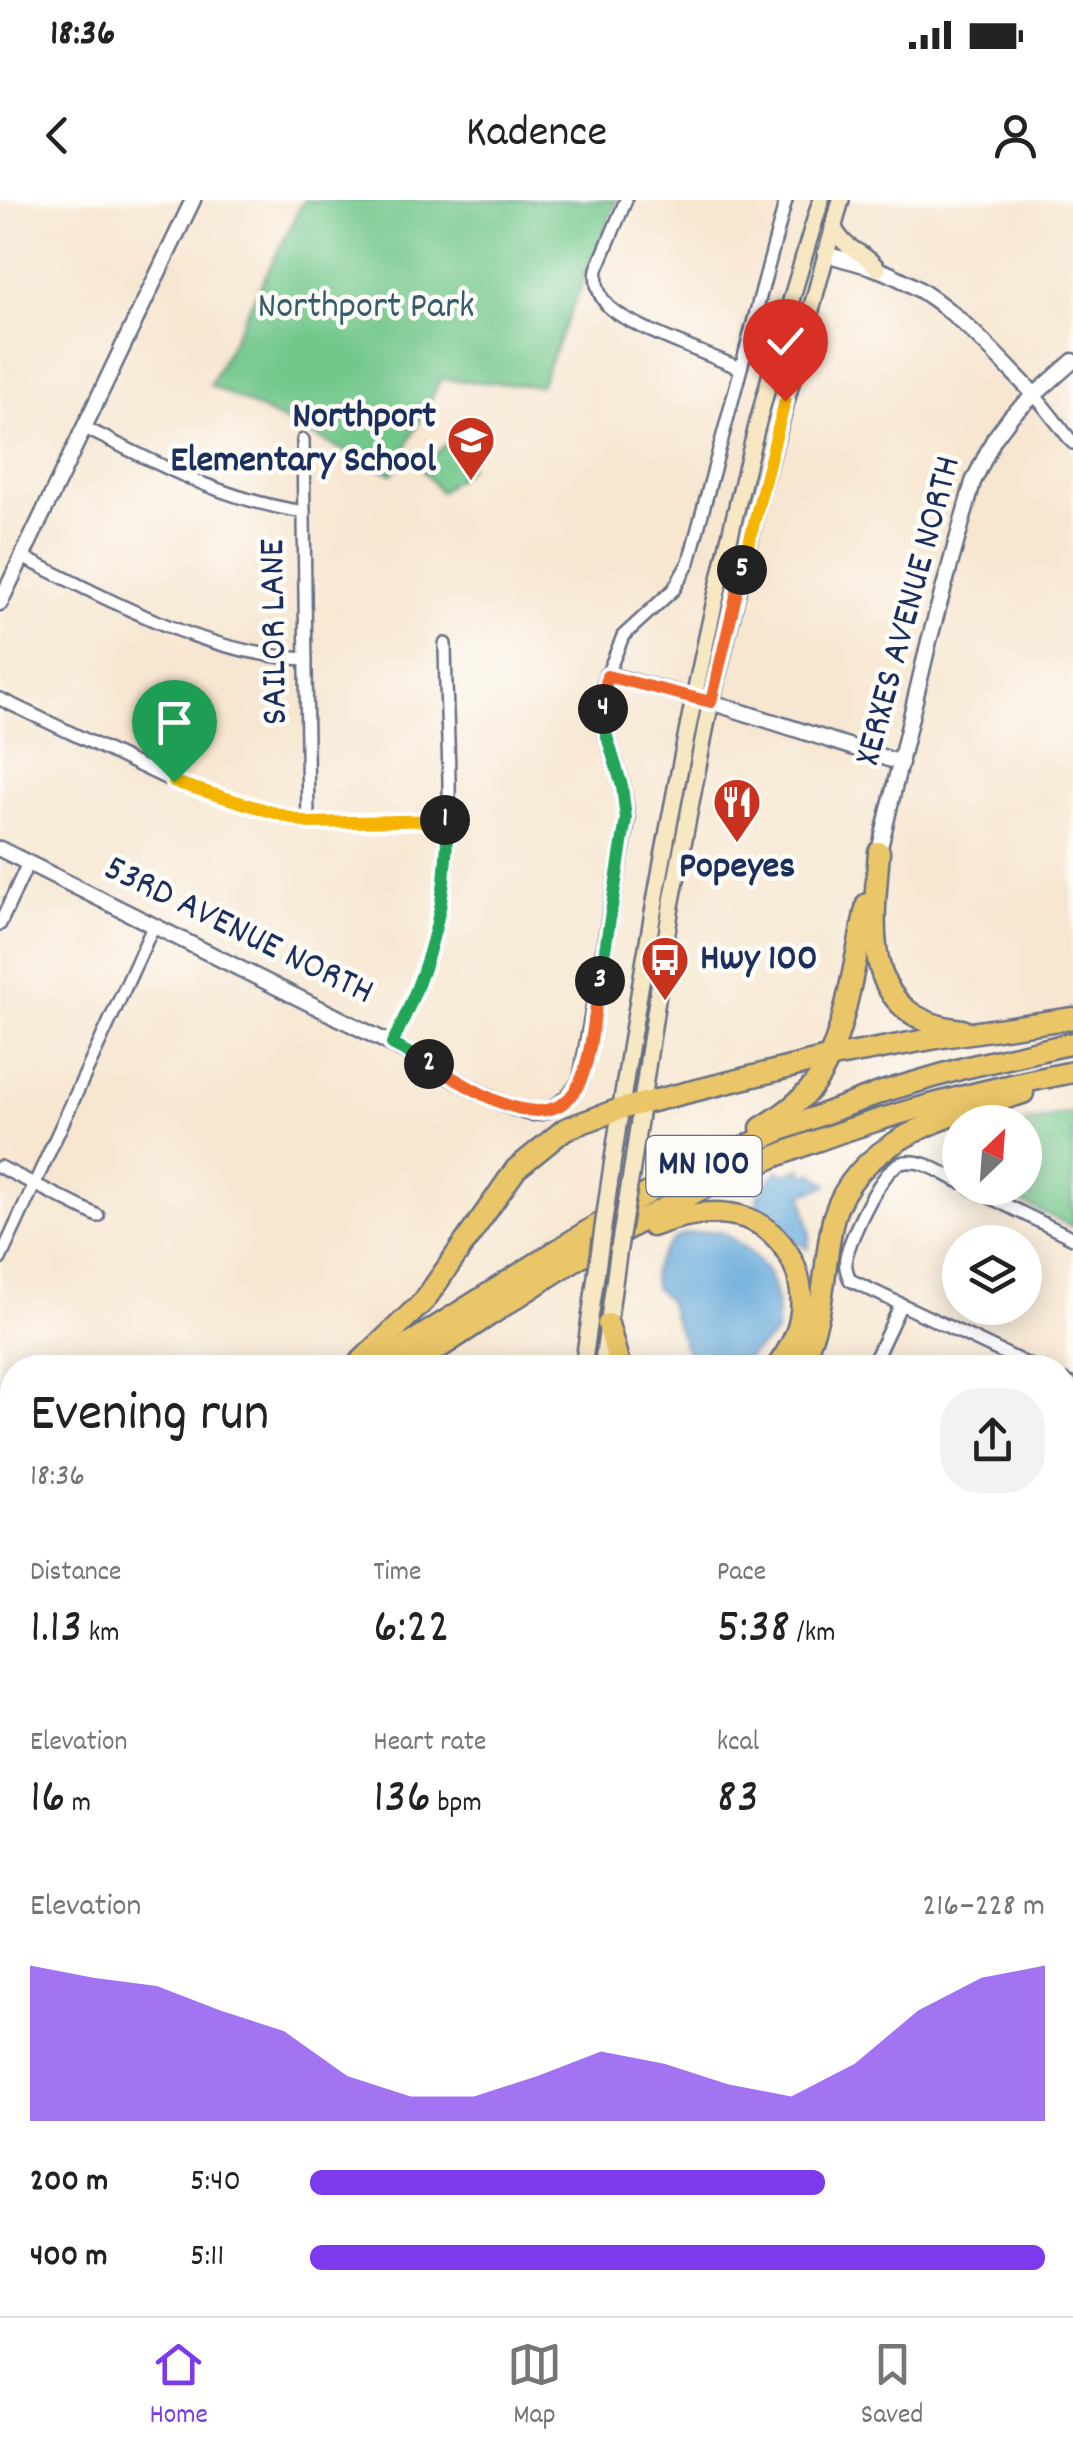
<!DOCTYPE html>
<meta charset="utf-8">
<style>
:root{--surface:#fff;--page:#f2f2f2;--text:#222;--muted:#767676;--line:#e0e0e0;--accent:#7c3aed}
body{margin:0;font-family:Dekko,sans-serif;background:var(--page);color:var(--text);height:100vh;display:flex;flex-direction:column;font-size:38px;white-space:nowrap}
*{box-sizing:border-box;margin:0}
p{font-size:32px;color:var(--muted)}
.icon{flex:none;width:55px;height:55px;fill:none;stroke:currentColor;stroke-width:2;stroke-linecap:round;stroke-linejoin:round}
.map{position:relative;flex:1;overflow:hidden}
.details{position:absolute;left:0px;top:1155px;width:1075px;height:962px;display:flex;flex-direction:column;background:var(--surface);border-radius:40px 40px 0 0;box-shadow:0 5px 25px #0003}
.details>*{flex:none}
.needle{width:65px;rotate:25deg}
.tools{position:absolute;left:942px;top:905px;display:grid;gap:20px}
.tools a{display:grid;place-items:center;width:100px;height:100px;border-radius:50%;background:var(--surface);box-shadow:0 5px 25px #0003;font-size:50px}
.pin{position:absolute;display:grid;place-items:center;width:85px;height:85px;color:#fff;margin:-102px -42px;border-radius:50% 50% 50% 0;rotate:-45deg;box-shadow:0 0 10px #0007}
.pin .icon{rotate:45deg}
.km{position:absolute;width:50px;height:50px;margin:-25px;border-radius:50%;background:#222;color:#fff;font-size:28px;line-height:50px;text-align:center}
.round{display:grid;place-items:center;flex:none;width:105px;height:105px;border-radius:40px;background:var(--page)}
.overview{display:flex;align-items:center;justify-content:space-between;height:170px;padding:0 30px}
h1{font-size:55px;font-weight:600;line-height:75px}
.figures{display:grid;grid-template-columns:repeat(3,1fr);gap:15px;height:170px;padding:10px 30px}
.figures div{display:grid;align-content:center}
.figures b{font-size:50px;font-weight:600}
.figures small{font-size:28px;font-weight:400}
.figures p{font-size:28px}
.chart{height:280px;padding:20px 30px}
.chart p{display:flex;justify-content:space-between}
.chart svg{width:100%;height:180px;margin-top:10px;fill:var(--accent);opacity:.7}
ul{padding:0 30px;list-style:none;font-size:32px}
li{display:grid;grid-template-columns:160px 120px 1fr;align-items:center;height:75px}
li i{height:25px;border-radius:12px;background:var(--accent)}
.status{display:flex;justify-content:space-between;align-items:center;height:70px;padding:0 50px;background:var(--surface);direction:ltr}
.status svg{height:28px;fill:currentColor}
header{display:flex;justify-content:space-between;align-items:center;height:130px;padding:0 30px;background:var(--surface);font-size:45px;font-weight:600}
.menu{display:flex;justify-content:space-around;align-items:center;height:140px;border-top:2px solid var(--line);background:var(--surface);font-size:28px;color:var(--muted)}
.menu a{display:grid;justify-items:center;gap:5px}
.menu .current{color:var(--accent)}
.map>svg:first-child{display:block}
</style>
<div class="status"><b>18:36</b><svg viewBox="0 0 49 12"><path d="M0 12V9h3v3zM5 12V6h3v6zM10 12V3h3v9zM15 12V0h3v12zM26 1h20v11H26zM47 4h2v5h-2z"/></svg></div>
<header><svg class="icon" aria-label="back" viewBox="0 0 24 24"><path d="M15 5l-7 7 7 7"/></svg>Kadence<svg class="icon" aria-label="person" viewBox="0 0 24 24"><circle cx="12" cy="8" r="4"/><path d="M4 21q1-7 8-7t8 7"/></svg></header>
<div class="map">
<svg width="1073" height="2116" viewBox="0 0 1073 2116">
<rect width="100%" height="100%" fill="#fdfcf7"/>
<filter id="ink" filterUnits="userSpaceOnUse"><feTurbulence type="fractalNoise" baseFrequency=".01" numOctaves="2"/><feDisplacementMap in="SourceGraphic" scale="20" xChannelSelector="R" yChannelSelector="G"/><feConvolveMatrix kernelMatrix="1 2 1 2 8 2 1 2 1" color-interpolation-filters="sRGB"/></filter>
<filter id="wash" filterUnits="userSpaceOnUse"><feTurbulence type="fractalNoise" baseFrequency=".0048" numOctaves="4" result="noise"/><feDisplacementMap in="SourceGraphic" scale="40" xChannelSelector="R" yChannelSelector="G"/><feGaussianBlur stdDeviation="2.25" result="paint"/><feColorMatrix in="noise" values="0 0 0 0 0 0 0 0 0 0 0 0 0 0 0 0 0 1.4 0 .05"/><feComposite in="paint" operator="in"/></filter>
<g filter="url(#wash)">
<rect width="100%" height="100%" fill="#f7e6d0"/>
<g fill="#72c78b" stroke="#467b74" stroke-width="2.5">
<path d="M304,0H617L540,186L441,179L392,274L210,185Z"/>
<path d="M449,242L470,267L440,292L420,267Z"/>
<path d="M1073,912V1027L992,988H1025V923Z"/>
<path d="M1073,1572V1712L1063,1707V1595Z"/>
</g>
<g fill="#63a8d9" stroke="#3f6c9c" stroke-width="2.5">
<path d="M802,968L801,972L808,975L812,972L828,985L803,994L810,1034L808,1049L793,1040L776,1013L756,1009L758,995L778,970L786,974Z"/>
<path d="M720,1031C766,1060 782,1079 776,1134L735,1167H692L668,1101L654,1086L652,1073C670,1034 678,1032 720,1031Z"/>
</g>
</g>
<g filter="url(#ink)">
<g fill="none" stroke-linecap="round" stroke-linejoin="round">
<g stroke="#686f86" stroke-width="16">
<g id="minor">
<path d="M626,0L597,69C595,83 598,95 608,106C626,125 711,155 739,168"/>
<path d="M1034,194L1073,243"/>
<path d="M85,228C161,265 220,299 304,312"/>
<path d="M303,240L308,623"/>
<path d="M22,357C113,401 203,454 306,459"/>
<path d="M607,475L623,436L674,389L689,362L786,0"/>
<path d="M0,499L174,582L308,623L447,620"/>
<path d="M0,724L28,663"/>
<path d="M392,844C414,800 432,755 441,706C456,622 446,530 445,444"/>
<path d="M0,967L98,1016"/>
<path d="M960,982C943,974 921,957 901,963C882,968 851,1036 846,1057C845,1066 846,1071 850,1080L1035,1168"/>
<path d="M971,988L1073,1038"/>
<path d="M0,1059L153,727"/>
<path d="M871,1168L901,1104"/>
<path d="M1062,1180L1073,1185"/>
<path d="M1062,1415L1073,1392"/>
<path d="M0,1479L12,1471"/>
<path d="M1062,1491L1073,1495"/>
<path d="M0,1600L12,1606"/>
<path d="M1062,1743L1072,1722"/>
<path d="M1062,1800L1073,1806"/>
<path d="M0,1844L12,1854"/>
<path d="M1062,2080L1073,2057"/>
<path d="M390,2105L413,2116"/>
<path d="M1053,2105L1073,2115"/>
<path d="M590,2116L595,2105"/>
<path d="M742,2116L747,2105"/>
<path d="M894,2116L899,2105"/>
</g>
</g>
<g stroke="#686f86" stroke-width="19">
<g id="tertiary">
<path d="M825,54C842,59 860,63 877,69C942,92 987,146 1034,194"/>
<path d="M0,403L193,0"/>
<path d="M0,649C130,714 260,778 389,843C419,858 506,912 533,913C555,913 570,897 581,880L627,619L622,585L605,531L603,495L607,475L711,502L901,563"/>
<path d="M877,660L929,441L973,282L994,239L1012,215L1073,161"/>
</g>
</g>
<g stroke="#686f86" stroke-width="20">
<g id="secondary">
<path d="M833,26C847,54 861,48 878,69"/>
<path d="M631,975L671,706L707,520L760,297L841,0"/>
<path d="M609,986C658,653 721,322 821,0"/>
<path d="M583,1168L594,1090"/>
<path d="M602,1168L619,1048"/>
<path d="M439,2116L441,2105"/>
</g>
</g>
<g stroke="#686f86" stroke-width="25">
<g id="motorway">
<path d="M879,652C873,728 858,818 962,830"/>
<path d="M761,928C781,916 801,902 815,883C845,843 855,755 867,704"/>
<path d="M652,1026C676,1017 702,1010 729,1014C779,1020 809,1071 800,1119C797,1137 787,1153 776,1168"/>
<path d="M608,1124L620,1168"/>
<path d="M354,1168L424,1101L516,969L565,929L620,909L827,858L943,837L1073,818"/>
<path d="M371,1168L659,986L781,930L882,892L964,868L1073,843"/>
<path d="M408,1168C498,1111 587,1047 682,999C806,935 937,899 1073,872"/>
<path d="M797,1168C828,1117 821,1071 834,1016C859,938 953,914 1023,893"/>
<path d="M0,1398L12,1390"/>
<path d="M0,1426L12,1418"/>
</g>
</g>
<use href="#minor" stroke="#fff" stroke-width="11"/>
<use href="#tertiary" stroke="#fff" stroke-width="14"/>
<use href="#secondary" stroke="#f7e8c3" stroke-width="15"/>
<use href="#motorway" stroke="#ebc669" stroke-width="20"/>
<g stroke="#1b2f5e" stroke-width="2.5">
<path d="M0,2075L12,2086"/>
<path d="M23,2105L35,2116"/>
<path d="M57,2105L69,2116"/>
</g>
<g stroke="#686f86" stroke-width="20" stroke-linecap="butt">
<g id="secondary-bridge">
<path d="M619,1048L631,975"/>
<path d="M594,1090L609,986"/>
</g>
</g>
<use href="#secondary-bridge" stroke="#f7e8c3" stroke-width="15"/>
</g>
</g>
<g fill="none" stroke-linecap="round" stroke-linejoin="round" filter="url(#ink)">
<g stroke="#fff" stroke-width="20">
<path id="split-1" d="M174,582L308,623L445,620"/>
</g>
<g stroke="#fff" stroke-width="20">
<path id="split-2" d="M429,864L392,844C421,785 443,724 446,657C447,645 448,629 445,620"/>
</g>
<g stroke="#fff" stroke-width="20">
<path id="split-3" d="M429,864C469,885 549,947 580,882C592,856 594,811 600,781"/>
</g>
<g stroke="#fff" stroke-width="20">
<path id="split-4" d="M600,781L626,619L622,586L605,530L603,509"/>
</g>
<g stroke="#fff" stroke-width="20">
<path id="split-5" d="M603,509L607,476L711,502L742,370"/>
</g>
<g stroke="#fff" stroke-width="20">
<path id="split-6" d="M742,370L785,201"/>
</g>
<use href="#split-1" stroke="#f5b400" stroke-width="12"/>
<use href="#split-2" stroke="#22a559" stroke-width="12"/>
<use href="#split-3" stroke="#f0652b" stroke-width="12"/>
<use href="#split-4" stroke="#22a559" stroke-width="12"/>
<use href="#split-5" stroke="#f0652b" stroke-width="12"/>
<use href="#split-6" stroke="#f5b400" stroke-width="12"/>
</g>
<defs>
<g id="school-pin" transform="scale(2.5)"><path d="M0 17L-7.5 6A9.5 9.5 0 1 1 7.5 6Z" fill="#c8321e" stroke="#fdfcf7"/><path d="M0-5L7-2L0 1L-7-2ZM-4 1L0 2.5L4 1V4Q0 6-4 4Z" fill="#fff"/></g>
<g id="restaurant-pin" transform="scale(2.5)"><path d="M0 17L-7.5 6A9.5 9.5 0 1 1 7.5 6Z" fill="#c8321e" stroke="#fdfcf7"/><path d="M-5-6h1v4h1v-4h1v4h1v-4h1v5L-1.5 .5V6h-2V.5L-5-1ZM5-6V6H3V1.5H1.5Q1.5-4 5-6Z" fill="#fff"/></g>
<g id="bus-pin" transform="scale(2.5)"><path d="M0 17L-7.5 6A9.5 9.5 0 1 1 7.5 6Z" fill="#c8321e" stroke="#fdfcf7"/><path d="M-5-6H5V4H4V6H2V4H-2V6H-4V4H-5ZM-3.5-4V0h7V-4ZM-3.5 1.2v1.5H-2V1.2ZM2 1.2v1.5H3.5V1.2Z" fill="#fff"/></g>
</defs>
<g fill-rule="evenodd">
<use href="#school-pin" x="471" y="240"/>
<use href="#restaurant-pin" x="737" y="602"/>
<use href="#bus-pin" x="665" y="760"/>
</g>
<g text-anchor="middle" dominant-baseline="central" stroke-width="9" stroke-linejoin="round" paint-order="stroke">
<rect fill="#fdfcf7" stroke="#5f6c8c" stroke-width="2.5" x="646.5" y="936" width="115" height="60" rx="8"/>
<g font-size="35" font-weight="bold" fill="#1b2f5e">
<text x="704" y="966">MN 100</text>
</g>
<g font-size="38" fill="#355d6c" stroke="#fdfcf7">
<text x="366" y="108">Northport Park</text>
</g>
<g font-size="38" font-weight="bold" fill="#1b2f5e" stroke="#fdfcf7" text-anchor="end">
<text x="436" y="218">Northport<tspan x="436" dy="44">Elementary School</tspan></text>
<text x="737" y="668" text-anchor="middle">Popeyes</text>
<text x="700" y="760" text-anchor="start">Hwy 100</text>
</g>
<g font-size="38" fill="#1b2f5e" stroke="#fdfcf7">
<text transform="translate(910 411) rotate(-75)">XERXES AVENUE NORTH</text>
<text transform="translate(276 432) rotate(-91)">SAILOR LANE</text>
<text transform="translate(238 732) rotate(26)">53RD AVENUE NORTH</text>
</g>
</g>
</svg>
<div class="tools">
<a><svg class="needle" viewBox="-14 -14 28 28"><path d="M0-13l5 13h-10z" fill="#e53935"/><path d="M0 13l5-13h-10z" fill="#767676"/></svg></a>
<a><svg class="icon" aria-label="layers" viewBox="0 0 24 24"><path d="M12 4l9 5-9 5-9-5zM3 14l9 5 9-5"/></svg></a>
</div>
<div class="pin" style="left:174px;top:582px;background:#1e9e55"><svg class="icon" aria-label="arrive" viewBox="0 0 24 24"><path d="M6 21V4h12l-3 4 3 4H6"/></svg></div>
<div class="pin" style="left:785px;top:201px;background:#d93025"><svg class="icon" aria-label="check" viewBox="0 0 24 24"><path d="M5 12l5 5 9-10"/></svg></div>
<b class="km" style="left:445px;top:620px">1</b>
<b class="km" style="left:429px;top:864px">2</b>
<b class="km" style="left:600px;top:781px">3</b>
<b class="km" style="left:603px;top:509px">4</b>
<b class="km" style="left:742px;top:370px">5</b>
<section class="details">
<div class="overview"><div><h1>Evening run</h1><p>18:36</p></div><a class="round"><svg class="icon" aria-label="share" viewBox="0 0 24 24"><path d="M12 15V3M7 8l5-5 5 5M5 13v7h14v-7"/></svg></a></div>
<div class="figures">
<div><p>Distance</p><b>1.13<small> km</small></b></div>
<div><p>Time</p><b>6:22</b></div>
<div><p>Pace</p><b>5:38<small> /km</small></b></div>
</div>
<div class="figures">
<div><p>Elevation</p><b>16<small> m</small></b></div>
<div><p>Heart rate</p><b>136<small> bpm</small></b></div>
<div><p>kcal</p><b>83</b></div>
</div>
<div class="chart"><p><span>Elevation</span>216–228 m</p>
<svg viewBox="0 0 160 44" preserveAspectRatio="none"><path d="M0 44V6L10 9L20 11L30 17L40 22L50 33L60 38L70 38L80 33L90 27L100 30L110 35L120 38L130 30L140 17L150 9L160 6V44z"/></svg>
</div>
<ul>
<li><b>200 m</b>5:40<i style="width:70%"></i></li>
<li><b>400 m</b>5:11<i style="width:100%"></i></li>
</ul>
</section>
</div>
<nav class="menu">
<a class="current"><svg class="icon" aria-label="home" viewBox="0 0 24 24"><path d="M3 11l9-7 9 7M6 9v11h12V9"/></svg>Home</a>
<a><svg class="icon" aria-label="map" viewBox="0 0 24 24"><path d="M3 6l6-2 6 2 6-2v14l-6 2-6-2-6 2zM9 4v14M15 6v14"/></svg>Map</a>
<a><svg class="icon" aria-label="saved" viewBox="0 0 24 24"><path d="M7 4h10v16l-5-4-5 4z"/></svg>Saved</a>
</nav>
